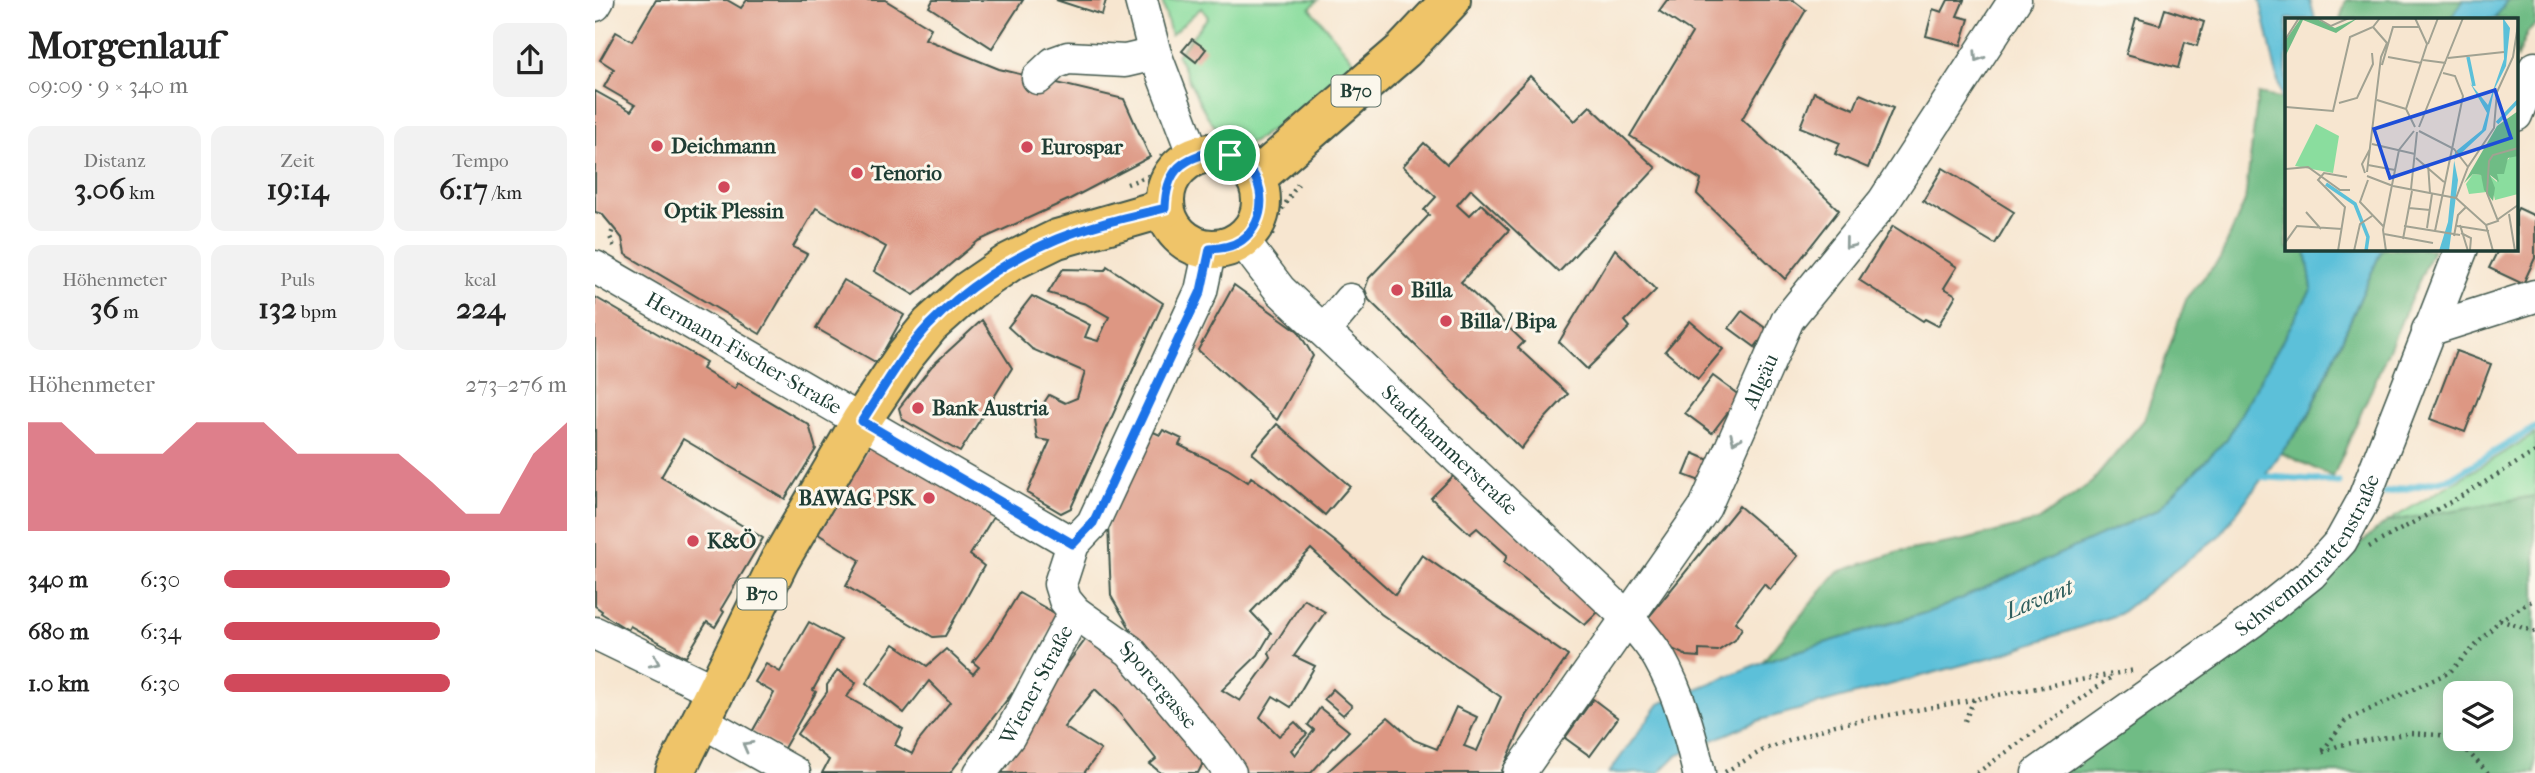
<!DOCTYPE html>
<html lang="de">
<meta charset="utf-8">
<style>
:root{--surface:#fff;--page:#f2f2f2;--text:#222;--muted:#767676;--accent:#d1495b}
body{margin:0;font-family:"IM FELL French Canon",serif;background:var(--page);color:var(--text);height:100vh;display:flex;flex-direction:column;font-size:26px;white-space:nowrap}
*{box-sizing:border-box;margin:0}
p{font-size:23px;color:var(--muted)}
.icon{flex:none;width:38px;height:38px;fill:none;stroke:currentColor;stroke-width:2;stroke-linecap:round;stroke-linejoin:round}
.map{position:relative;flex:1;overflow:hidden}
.details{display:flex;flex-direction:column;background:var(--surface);width:595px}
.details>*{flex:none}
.tools{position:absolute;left:1848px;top:681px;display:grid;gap:14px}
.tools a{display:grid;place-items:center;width:70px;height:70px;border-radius:14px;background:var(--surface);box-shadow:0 4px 18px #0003;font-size:35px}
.pin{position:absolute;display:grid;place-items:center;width:60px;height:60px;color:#fff;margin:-30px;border:4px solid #fff;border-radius:50%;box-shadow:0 2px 7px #0007}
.round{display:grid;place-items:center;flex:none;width:74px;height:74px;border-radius:14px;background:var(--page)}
.summary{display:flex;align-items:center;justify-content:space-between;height:119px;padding:0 28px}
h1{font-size:38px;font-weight:800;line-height:52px}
.figures{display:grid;grid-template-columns:repeat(3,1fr);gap:10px;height:119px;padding:7px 28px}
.figures div{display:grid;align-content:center;border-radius:14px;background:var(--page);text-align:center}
.figures b{font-size:30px;font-weight:800}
.figures small{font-size:19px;font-weight:400}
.figures p{font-size:19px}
.chart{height:196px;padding:14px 28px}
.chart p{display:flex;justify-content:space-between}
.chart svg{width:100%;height:126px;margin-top:7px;fill:var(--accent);opacity:.7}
ul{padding:0 28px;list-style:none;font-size:23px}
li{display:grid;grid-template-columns:112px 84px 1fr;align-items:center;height:52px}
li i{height:18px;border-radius:9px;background:var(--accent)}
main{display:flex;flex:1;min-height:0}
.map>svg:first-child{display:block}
</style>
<main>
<section class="details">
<div class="summary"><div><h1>Morgenlauf</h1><p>09:09 · 9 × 340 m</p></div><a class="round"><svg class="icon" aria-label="share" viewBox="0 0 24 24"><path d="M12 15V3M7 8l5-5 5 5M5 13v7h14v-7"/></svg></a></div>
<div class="figures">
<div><p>Distanz</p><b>3.06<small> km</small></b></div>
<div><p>Zeit</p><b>19:14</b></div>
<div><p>Tempo</p><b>6:17<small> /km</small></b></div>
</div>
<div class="figures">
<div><p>Höhenmeter</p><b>36<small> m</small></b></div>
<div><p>Puls</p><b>132<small> bpm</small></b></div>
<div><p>kcal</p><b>224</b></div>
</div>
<div class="chart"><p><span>Höhenmeter</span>273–276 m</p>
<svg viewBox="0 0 160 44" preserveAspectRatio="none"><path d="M0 44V6L10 6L20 17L30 17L40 17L50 6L60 6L70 6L80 17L90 17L100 17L110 17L120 27L130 38L140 38L150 17L160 6V44z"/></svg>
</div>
<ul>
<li><b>340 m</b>6:30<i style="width:66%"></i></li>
<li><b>680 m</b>6:34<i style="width:63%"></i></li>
<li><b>1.0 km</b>6:30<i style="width:66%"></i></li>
</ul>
</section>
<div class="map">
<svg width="1940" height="773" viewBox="0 0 1940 773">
<rect width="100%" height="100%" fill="#fbf7ec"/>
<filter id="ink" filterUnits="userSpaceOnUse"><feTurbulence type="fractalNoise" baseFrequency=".0143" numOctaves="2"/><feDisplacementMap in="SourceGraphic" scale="14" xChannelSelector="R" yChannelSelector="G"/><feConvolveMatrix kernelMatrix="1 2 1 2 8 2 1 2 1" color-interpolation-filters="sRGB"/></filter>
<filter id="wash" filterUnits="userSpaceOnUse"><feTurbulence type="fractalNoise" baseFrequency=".00686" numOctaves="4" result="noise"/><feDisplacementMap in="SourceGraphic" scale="28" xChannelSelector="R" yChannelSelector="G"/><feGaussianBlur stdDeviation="1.57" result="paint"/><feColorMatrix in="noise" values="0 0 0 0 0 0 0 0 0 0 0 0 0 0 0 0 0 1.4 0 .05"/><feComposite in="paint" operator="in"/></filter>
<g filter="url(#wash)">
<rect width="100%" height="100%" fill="#f7e6d0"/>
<g fill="#8add9e" stroke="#548d69" stroke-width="2">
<path d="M567,0H723L715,8L765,68L658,142C619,155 596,81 582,55L613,17L606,8L576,35Z"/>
<path d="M1940,434V496L1792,522Z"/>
</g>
<g fill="#6fbc85" stroke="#477c5c" stroke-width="2" fill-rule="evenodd">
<path d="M1751,0H1869L1855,19H1745Z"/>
<path d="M1912,0H1940V25L1932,33L1921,59V19H1900Z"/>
<path d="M1663,94L1689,99L1692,117V248L1711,249L1717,288L1632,439L1562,510L1343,609L1167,662L1242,572L1304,552L1370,540L1443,521L1497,482L1549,420L1592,297L1625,259L1650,201Z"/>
<path d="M1787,249H1838L1738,477L1686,453L1713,418Z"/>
<path d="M1940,496V773H1457L1608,668L1792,522ZM1860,693H1906V738H1860Z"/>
</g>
<g fill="#5bc0d9" stroke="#3d7e86" stroke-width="2">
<path d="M1665,0H1715L1720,19H1692L1691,117Z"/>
<path d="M1869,0H1912L1900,19H1855Z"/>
<path d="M1711,249H1787L1712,418L1625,535L1524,614L1404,655L1162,721L1081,756L1064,773H1014L1064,704L1167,662L1343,609L1562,510L1632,439L1717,288Z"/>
</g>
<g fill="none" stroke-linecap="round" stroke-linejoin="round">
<g stroke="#5bc0d9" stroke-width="7">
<path d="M1661,476L1744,482"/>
<path d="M1790,493L1856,478L1940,428"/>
</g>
</g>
<g id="blocks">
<g fill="#dd9783">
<path d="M61,0H132L146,8L152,0H290L336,28L330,39L404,69L529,99L555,157L475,199L383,241L319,295L279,271L291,247L221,208L198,247L212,254L165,334L30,254L27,238L7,214L0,212V91L36,111L40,105L9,87L19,69L5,60L21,32L37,41Z"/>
<path d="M338,0H428L397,48L334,7Z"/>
<path d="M461,0H511L507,15Z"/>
<path d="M1072,0H1198L1211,10L1147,119L1244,210L1190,279L1102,194L1106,180L1035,136L1097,33L1064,11Z"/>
<path d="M1353,0H1369L1362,16L1374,19L1366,45L1331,36L1338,9L1347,12Z"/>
<path d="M1570,9L1609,22L1602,46L1590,42L1583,68L1531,54L1541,18L1565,25Z"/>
<path d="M597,39L611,49L601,62L587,51Z"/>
<path d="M935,76L980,121L995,106L1061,168L964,272L876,189L862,205L874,216L886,204L914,230L866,282L929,342L923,348L973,394L944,425L926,449L774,300L770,289L774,278L834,215L829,210L841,197L808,166L829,143L852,164Z"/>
<path d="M1219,92L1259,109L1265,94L1298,108L1273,168L1240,154L1245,143L1205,127Z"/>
<path d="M1348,168L1419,212L1400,244L1328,201Z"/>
<path d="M1923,208L1940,216V258L1928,284L1894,268L1904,248H1921V212Z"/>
<path d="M1298,226L1362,267L1349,288L1361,295L1343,326L1330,319L1328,321L1264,280Z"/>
<path d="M1020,249L1061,290L1030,321L1035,327L992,369L964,342Z"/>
<path d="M512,266L568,303L476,508L466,513L432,493L455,441L442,439L439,418L454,395L470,403L482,398L490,372L437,349L413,327L437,296L495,325L490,337L503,341L514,317L491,304L453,293L468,269L510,270Z"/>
<path d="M249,280L309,315L282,363L221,328Z"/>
<path d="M639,285L703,331L718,356L682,420L603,350Z"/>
<path d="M0,297L111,362L107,369L140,389L143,383L214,425L221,449L190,499L88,439L66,477L168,538L126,609L129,612L120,627L112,622L91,657L35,626L33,630L6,613L7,611L0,606Z"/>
<path d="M1147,311L1173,330L1160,347L1134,328Z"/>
<path d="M387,320L417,368L365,452L307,419L304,408L337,366Z"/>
<path d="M1095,321L1128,349L1103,379L1070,351Z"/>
<path d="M1861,351L1896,364L1870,432L1835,419Z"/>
<path d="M1118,376L1145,396L1117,433L1090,413Z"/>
<path d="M682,424L755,486L730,515L657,453Z"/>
<path d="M554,430L565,435L568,430L587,439L584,445L633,469L653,482L656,477L671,487L742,543L800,595L827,555L973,656L932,715L906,773H731L793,717L819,740L842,749L861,707L882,717L869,746L882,751L906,697L786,614L716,549L656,612L676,633L663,655L627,690L645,701L676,658L674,653L709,599L730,612L699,656L720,666L696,707L678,696L665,717L684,736L700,722L712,734L696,750L700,755L719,730L713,725L725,708L754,731L716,773H645L550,654L516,596L513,524Z"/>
<path d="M275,444L400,514L375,555L389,566L350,636L338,637L251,586L265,560L223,534Z"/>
<path d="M1098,453L1114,460L1105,481L1089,475Z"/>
<path d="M858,476L1007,608L990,625L909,563L912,555L882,528L875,534L836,498Z"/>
<path d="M1144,506L1203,556L1175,590L1169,584L1140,622L1147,628L1140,640L1123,651L1104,650V657L1092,656L1073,647L1053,618Z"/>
<path d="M424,593L463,615L433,667L436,669L355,773H227L234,760L202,734L232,692V685L243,670L261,683L252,697L308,729L300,745L317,754L323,742L355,702L334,681L309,713L271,683L299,644L332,666L351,649L378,674L384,667L378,662L396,639Z"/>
<path d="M214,622L246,640L218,690L221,692L188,750L157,732L179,693L160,682L171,664L185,672Z"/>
<path d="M494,635L529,662L606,754L607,765L603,773H566L555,764L561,759L521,709L500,689L469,727L506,750L489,773H407L441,706Z"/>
<path d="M738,689L757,706L748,715L729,699Z"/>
<path d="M998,699L1023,718L995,756L970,738Z"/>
</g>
</g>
</g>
<g filter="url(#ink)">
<use href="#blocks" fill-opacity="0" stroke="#3f564b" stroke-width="2"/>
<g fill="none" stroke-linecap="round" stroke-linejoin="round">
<g stroke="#3f564b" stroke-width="35">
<g id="minor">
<path d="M546,0L560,54L599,156"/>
<path d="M0,5L3,0"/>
<path d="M443,78L459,63L473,58L530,61L560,54"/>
<path d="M1921,115L1940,68"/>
<path id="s1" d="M647,240L685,290L1034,619C1044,631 1056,644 1064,658C1084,693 1095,734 1104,773"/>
<path id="s2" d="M615,249L606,291L498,523L478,544L465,584L470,600L480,612L535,651L621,753L635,773"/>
<path id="s3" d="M0,267L478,544"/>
<path d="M1833,330L1940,296"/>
<path d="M729,331L755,300"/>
<path d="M0,633L120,691"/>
<path d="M105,720L199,773"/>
<path id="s4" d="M385,773L414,736L480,612"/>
<path id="s5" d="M924,773L1110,507L1193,319L1289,201L1420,0"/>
<path id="s6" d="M1443,773L1656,622L1716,574L1746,541L1768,501L1867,248"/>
</g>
</g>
<g stroke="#3f564b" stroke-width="42">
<g id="major">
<circle cx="618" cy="201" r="48"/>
<path d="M661,178L809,50L856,0"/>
<path d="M80,773L185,560L266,421L309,357L335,325L374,290L415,262L462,239L570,208"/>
</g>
</g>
<g stroke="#3f564b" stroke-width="4.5" stroke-dasharray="2 5" stroke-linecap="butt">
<path d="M532,184L561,173L567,154"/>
<path d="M678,235L680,220L703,184"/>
<path d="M19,246L15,237L19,227"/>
<path d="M1774,547L1868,495L1940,452"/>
<path d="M1905,620L1940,632"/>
<path d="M1370,721L1379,699"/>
<path d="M1130,772L1168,750L1240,725L1540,670"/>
<path d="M1382,773L1518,676"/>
<path d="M1893,773L1858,736L1816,733L1745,745L1726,753L1750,721L1855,672L1905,620L1940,599"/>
</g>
<use href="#minor" stroke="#fff" stroke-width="32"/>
<use href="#major" stroke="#efc469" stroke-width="38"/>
</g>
<defs><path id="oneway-chevron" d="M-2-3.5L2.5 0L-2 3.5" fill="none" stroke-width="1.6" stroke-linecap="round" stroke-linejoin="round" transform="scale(1.75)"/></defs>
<g stroke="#8f9e9a">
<use href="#oneway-chevron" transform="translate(1383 57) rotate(123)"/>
<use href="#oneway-chevron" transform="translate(1254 244) rotate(129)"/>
<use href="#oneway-chevron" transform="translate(1140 439) rotate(114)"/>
<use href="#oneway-chevron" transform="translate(60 662) rotate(25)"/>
<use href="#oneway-chevron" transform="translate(152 746) rotate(-151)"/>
</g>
</g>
<g fill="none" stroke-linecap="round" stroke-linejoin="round" filter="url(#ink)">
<g stroke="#fff" stroke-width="14">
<path id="route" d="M617,152C628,154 638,156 648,163C672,181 672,222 647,240C637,247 626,248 615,249L606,291L554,402L498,523L478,544L267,421C288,389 308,353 334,325C369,289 416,258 462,239C496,225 534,217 570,208C571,174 584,159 617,152Z"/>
</g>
<use href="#route" stroke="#1a73e8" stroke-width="9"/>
</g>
<g fill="#d1495b" stroke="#fbf7ec" stroke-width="2.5">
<circle cx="62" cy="146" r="7"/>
<circle cx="432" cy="147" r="7"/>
<circle cx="262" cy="173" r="7"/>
<circle cx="129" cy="187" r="7"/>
<circle cx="802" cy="290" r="7"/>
<circle cx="851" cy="321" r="7"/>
<circle cx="323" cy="408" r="7"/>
<circle cx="334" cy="498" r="7"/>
<circle cx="98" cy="541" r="7"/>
</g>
<g text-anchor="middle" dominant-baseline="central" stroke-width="6" stroke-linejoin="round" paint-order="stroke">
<g fill="#fbf7ec" stroke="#61756b" stroke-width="2">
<rect x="736.5" y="75.5" width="49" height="31" rx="5"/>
<rect x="142.5" y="578.5" width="49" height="31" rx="5"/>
</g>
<g font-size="19" font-weight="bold" fill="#1f3d34">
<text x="761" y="91">B70</text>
<text x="167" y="594">B70</text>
</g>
<g font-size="21" font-weight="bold" fill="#1f3d34" stroke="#fbf7ec" text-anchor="start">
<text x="76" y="146">Deichmann</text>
<text x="446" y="147">Eurospar</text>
<text x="276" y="173">Tenorio</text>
<text x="129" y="211" text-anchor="middle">Optik Plessin</text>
<text x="816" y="290">Billa</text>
<text x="865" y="321">Billa / Bipa</text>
<text x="337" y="408">Bank Austria</text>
<text x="320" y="498" text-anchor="end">BAWAG PSK</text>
<text x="112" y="541">K&amp;Ö</text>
</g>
<g font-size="21" fill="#1f3d34" stroke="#fbf7ec">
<text stroke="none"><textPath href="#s3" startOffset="172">Hermann-Fischer-Straße</textPath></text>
<text stroke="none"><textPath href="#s5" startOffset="462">Allgäu</textPath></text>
<text stroke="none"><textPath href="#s1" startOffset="296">Stadthammerstraße</textPath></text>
<text stroke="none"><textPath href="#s6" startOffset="350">Schwemmtrattenstraße</textPath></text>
<text stroke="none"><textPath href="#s4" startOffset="105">Wiener Straße</textPath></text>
<text stroke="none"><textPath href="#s2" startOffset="514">Sporergasse</textPath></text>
</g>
<g font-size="23" font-style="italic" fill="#2e5e5d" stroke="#fbf7ec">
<text transform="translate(1444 599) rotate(-22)">Lavant</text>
</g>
</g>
<g transform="translate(1690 18)">
<rect width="233" height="233" fill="#f7e6d0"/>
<path d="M31,106L54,118L48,155L10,148ZM227,137L233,138V176L210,182L204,157L212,164L211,155ZM188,156L196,157L202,174L184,176L181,166Z" fill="#8add9e"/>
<path d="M16,0H30L50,10L73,0L51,15L18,2L0,39V23ZM233,93V138L223,140L219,156H212L214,164L205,157L210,170L208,183L199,172L196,157L188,156L179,165L212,108Z" fill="#6fbc85"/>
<path d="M218,0L225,10L221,48L209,72L201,112L169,142L173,162L164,233H154L163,204L170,134L197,112L202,95L185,65L203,87L219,41Z" fill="#5bc0d9"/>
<path fill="none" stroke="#5bc0d9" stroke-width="3.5" d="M183,39L189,68M212,105L233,83M41,166L70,186L83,219L81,233"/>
<path fill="none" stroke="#a1a292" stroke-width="2" d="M32,0L46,8L64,0M0,22L14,0M143,26L153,0M103,39L136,45M163,40L219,34M138,42L161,45M97,47L108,9H135M92,82L121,91M54,85L72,80L88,46L87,35M0,89L48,93L65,19L88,9L95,0M130,109L121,91L142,26L130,0M134,109L178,0M134,113L169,131L183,149M87,126L130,136M131,140L159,164M143,146L145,175M83,147L110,152M0,151L23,149L55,172H65M82,154L96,39L102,25L88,9M80,155L77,146L85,131M82,158L108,168M83,162L75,184L99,209M108,168L171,180M126,171L132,114M171,180L183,149L209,110L212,74L228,39L233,7M171,180L201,207L208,233M124,190L145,192M21,194L36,211M224,196L230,233M212,202L233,187M175,207L183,233M201,207L213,203L202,175L204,143L208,137L233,130M119,208L175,217M172,208L204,213M142,210L147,176M150,213L178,78L170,58L158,55M176,215L186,220L185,232M99,216L148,225M169,218L173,197L181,189M118,221L127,173M0,225L12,208L57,211M53,233L60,189L33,162L39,155L62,159M69,233L75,206L87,198M101,233L98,212L114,132L129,113"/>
<path fill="#1d4ed8" fill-opacity="0.15" stroke="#1d4ed8" stroke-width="3.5" d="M210,72L226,120L105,160L89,111Z"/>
<rect width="233" height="233" fill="none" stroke="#1f3d34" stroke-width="3.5"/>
</g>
</svg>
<div class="tools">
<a><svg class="icon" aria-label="layers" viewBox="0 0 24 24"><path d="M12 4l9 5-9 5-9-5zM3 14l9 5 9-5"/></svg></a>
</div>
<div class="pin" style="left:635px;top:155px;background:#1e9e55"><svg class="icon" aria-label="arrive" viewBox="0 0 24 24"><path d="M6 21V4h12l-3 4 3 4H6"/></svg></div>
</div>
</main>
